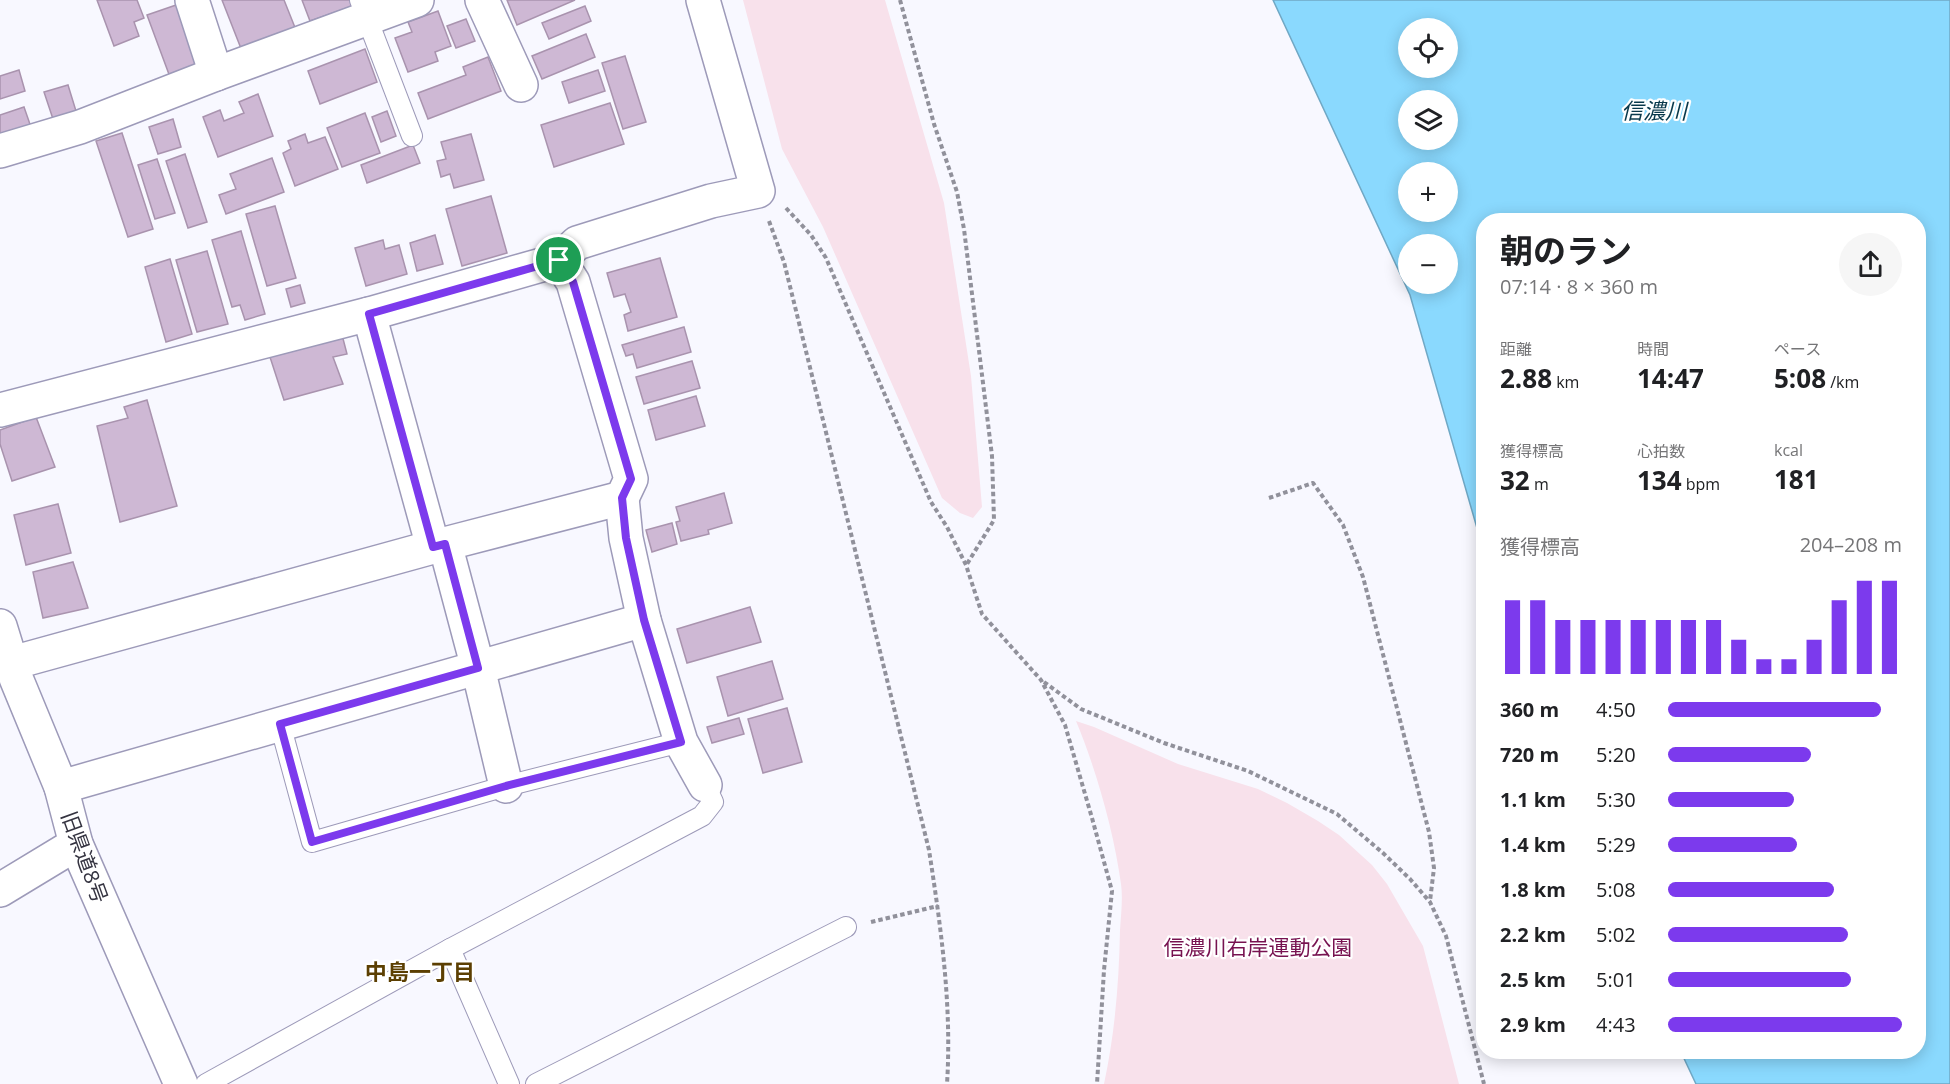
<!DOCTYPE html>
<html lang="ja">
<meta charset="utf-8">
<style>
:root{--surface:#fff;--page:#f6f6f6;--text:#202124;--muted:#757577;--accent:#7c3aed}
body{margin:0;font-family:"Open Sans","Noto Sans JP",sans-serif;background:var(--page);color:var(--text);height:100vh;display:flex;flex-direction:column;font-size:22px;white-space:nowrap}
*{box-sizing:border-box;margin:0}
p{font-size:20px;color:var(--muted)}
.icon{flex:none;width:33px;height:33px;fill:none;stroke:currentColor;stroke-width:2;stroke-linecap:round;stroke-linejoin:round}
.map{position:relative;flex:1;overflow:hidden}
.details{position:absolute;left:1476px;top:213px;width:450px;height:846px;display:flex;flex-direction:column;background:var(--surface);border-radius:24px;box-shadow:0 3px 15px #0003}
.details>*{flex:none}
.controls{position:absolute;left:1398px;top:18px;display:grid;gap:12px}
.controls a{display:grid;place-items:center;width:60px;height:60px;border-radius:50%;background:var(--surface);box-shadow:0 3px 15px #0003;font-size:30px}
.pin{position:absolute;display:grid;place-items:center;width:51px;height:51px;color:#fff;margin:-26px;border:3px solid #fff;border-radius:50%;box-shadow:0 2px 6px #0007}
.round{display:grid;place-items:center;flex:none;width:63px;height:63px;border-radius:32px;background:var(--page)}
.summary{display:flex;align-items:center;justify-content:space-between;height:102px;padding:0 24px}
h1{font-size:33px;font-weight:700;line-height:45px}
.figures{display:grid;grid-template-columns:repeat(3,1fr);gap:9px;height:102px;padding:6px 24px}
.figures div{display:grid;align-content:center}
.figures b{font-size:26px;font-weight:700}
.figures small{font-size:16px;font-weight:400}
.figures p{font-size:16px}
.chart{height:168px;padding:12px 24px}
.chart p{display:flex;justify-content:space-between}
.chart svg{width:100%;height:108px;margin-top:6px;stroke:var(--accent);stroke-width:6}
ul{padding:0 24px;list-style:none;font-size:20px}
li{display:grid;grid-template-columns:96px 72px 1fr;align-items:center;height:45px}
li i{height:15px;border-radius:8px;background:var(--accent)}
.map>svg:first-child{display:block}
</style>
<div class="map">
<svg width="1950" height="1084" viewBox="0 0 1950 1084">
<rect width="100%" height="100%" fill="#f8f8ff"/>
<g fill="#f8e1eb">
<path d="M743,0H885L944,203L971,376L982,507L973,518L960,513L942,498L823,227L782,149Z"/>
<path d="M1076,721L1094,727L1178,764L1258,789L1287,803L1318,821L1339,835L1372,865L1387,884L1423,946L1459,1084H1104C1115,1033 1119,982 1120,930C1121,915 1123,898 1121,884C1114,832 1096,769 1076,721Z"/>
</g>
<path fill="#8ad9fe" stroke="#70a8c5" stroke-width="1.5" fill-rule="evenodd" d="M1273,0H1950V1084H1696L1681,1052H1918V220H1484L1483,549L1410,295ZM1408,28H1448V68H1408ZM1408,100H1448V140H1408ZM1408,172H1448V212H1408ZM1408,244H1448V284H1408Z"/>
<g fill="#ceb8d4" stroke="#a993ae" stroke-width="1.5">
<path d="M97,0H137L144,18L134,22L139,36L114,46Z"/>
<path d="M222,0H284L296,30L242,51Z"/>
<path d="M302,0H351L353,6L310,21Z"/>
<path d="M507,0H575L517,25Z"/>
<path d="M179,4L202,65L170,77L147,15Z"/>
<path d="M585,6L591,21L549,39L542,23Z"/>
<path d="M438,11L451,46L435,52L438,61L408,72L395,38L412,32L408,22Z"/>
<path d="M466,19L475,41L456,48L447,26Z"/>
<path d="M586,34L595,57L542,79L532,56Z"/>
<path d="M365,49L377,82L320,104L308,71Z"/>
<path d="M625,56L646,122L623,129L602,63Z"/>
<path d="M488,57L501,91L428,119L418,93L466,75L463,67Z"/>
<path d="M19,70L25,91L0,99V76Z"/>
<path d="M598,70L605,91L569,103L562,82Z"/>
<path d="M68,85L76,111L53,119L44,92Z"/>
<path d="M258,94L273,136L218,157L203,117L220,110L224,121L244,113L239,102Z"/>
<path d="M610,103L624,144L554,167L541,125Z"/>
<path d="M24,107L32,130L0,141V115Z"/>
<path d="M387,111L396,136L381,142L372,117Z"/>
<path d="M365,113L380,153L342,167L327,128Z"/>
<path d="M173,119L181,147L158,154L149,127Z"/>
<path d="M122,133L153,229L128,237L96,141Z"/>
<path d="M305,134L308,143L325,137L338,169L295,186L283,153L291,149L288,141Z"/>
<path d="M471,134L484,180L454,188L450,174L441,177L437,161L446,159L441,142Z"/>
<path d="M413,145L420,163L367,183L361,165Z"/>
<path d="M185,154L207,222L188,228L166,161Z"/>
<path d="M272,158L284,192L226,214L219,195L236,189L230,174Z"/>
<path d="M157,159L175,213L155,219L138,165Z"/>
<path d="M491,196L507,253L462,266L446,209Z"/>
<path d="M275,206L296,278L267,286L246,214Z"/>
<path d="M241,231L265,314L245,320L240,305L232,307L212,240Z"/>
<path d="M435,235L443,264L417,271L410,243Z"/>
<path d="M383,240L385,249L399,245L407,274L366,286L355,248Z"/>
<path d="M207,251L228,324L197,332L176,260Z"/>
<path d="M660,258L677,317L628,331L624,315L631,312L625,294L614,297L607,273Z"/>
<path d="M170,259L192,334L166,342L145,267Z"/>
<path d="M300,285L305,303L291,307L286,289Z"/>
<path d="M684,327L691,352L637,368L633,354L626,356L622,345Z"/>
<path d="M341,331L347,354L333,357L343,384L284,400L269,354Z"/>
<path d="M692,361L700,388L644,404L636,377Z"/>
<path d="M696,396L705,426L656,440L648,410Z"/>
<path d="M147,400L177,506L120,522L97,426L128,418L124,407Z"/>
<path d="M36,417L55,467L12,481L0,444V430Z"/>
<path d="M724,493L732,523L708,530L709,534L681,541L676,522L680,521L676,507Z"/>
<path d="M58,504L71,553L26,565L14,515Z"/>
<path d="M672,523L677,544L652,552L646,530Z"/>
<path d="M73,562L88,608L43,618L33,572Z"/>
<path d="M750,607L761,642L687,663L677,629Z"/>
<path d="M772,661L783,699L728,716L717,677Z"/>
<path d="M787,708L802,762L763,773L748,719Z"/>
<path d="M739,718L744,734L712,743L707,727Z"/>
</g>
<g fill="none" stroke-linecap="round" stroke-linejoin="round">
<g stroke="#9d9ab9" stroke-width="22">
<g id="service">
<path d="M360,0L412,136"/>
<path d="M280,724L312,842L506,786L681,742"/>
<path d="M450,949L509,1084"/>
<path d="M206,1084L450,949L702,816L713,802L705,785"/>
<path d="M536,1084L846,927"/>
</g>
</g>
<g stroke="#9d9ab9" stroke-width="36">
<g id="minor">
<path d="M192,0L216,74"/>
<path d="M482,0L521,85"/>
<path d="M0,151L80,127L216,74L417,0"/>
<path d="M369,314L433,547"/>
<path d="M0,410L369,314L559,260L577,243L711,201L758,191L703,0"/>
<path d="M622,498L626,538L644,620L681,742L705,785"/>
<path d="M445,544L478,668L506,786"/>
<path d="M0,626L16,678L61,787L76,844L181,1084"/>
<path d="M12,663L433,547L622,498L631,479L573,282L559,260"/>
<path d="M61,787L644,620"/>
<path d="M0,890L76,844"/>
</g>
</g>
<g stroke="#91919b" stroke-width="4" stroke-dasharray="4.5 3" stroke-linecap="butt">
<path d="M900,0L934,124L957,192L964,229L992,456L994,520L967,564"/>
<path d="M786,208L811,235L826,258L931,502L947,527L966,565L982,614L1041,680L1065,725L1092,818L1112,891L1104,970L1097,1084"/>
<path d="M769,221L784,262L929,850C941,928 952,1005 947,1084"/>
<path d="M1269,498L1313,483L1343,525L1363,577L1429,832L1434,868L1430,901"/>
<path d="M1044,682L1081,709L1164,743L1248,771L1337,814L1383,853L1410,879L1430,902L1446,936L1484,1084"/>
<path d="M871,922L938,906"/>
</g>
<use href="#service" stroke="#fff" stroke-width="20"/>
<use href="#minor" stroke="#fff" stroke-width="33"/>
</g>
<g fill="none" stroke-linecap="round" stroke-linejoin="round">
<g stroke="#fff" stroke-width="12">
<path id="route" d="M559,260L573,282L631,479L622,498L626,538L644,620L681,742L506,786L312,842L280,724L478,668L445,544L433,547L369,314Z"/>
</g>
<use href="#route" stroke="#7c3aed" stroke-width="8"/>
</g>
<g text-anchor="middle" dominant-baseline="central" stroke-width="4.5" stroke-linejoin="round" paint-order="stroke">
<g font-size="21" fill="#353441" stroke="#fff">
<text transform="translate(85 857) rotate(70)">旧県道8号</text>
</g>
<g font-size="21" fill="#771250" stroke="#fff">
<text x="1258" y="947">信濃川右岸運動公園</text>
</g>
<g font-size="22" font-style="italic" fill="#09394c" stroke="#fff">
<text x="1654" y="110">信濃川</text>
</g>
<g font-size="22" font-weight="bold" fill="#5c3f02" stroke="#fff">
<text x="420" y="971">中島一丁目</text>
</g>
</g>
</svg>
<div class="controls">
<a><svg class="icon" aria-label="locate" viewBox="0 0 24 24"><circle cx="12" cy="12" r="6"/><path d="M12 2v4M12 18v4M2 12h4M18 12h4"/></svg></a>
<a><svg class="icon" aria-label="layers" viewBox="0 0 24 24"><path d="M12 4l9 5-9 5-9-5zM3 14l9 5 9-5"/></svg></a>
<a>+</a>
<a>−</a>
</div>
<div class="pin" style="left:559px;top:260px;background:#1e9e55"><svg class="icon" aria-label="arrive" viewBox="0 0 24 24"><path d="M6 21V4h12l-3 4 3 4H6"/></svg></div>
<section class="details">
<div class="summary"><div><h1>朝のラン</h1><p>07:14 · 8 × 360 m</p></div><a class="round"><svg class="icon" aria-label="share" viewBox="0 0 24 24"><path d="M12 15V3M7 8l5-5 5 5M5 13v7h14v-7"/></svg></a></div>
<div class="figures">
<div><p>距離</p><b>2.88<small> km</small></b></div>
<div><p>時間</p><b>14:47</b></div>
<div><p>ペース</p><b>5:08<small> /km</small></b></div>
</div>
<div class="figures">
<div><p>獲得標高</p><b>32<small> m</small></b></div>
<div><p>心拍数</p><b>134<small> bpm</small></b></div>
<div><p>kcal</p><b>181</b></div>
</div>
<div class="chart"><p><span>獲得標高</span>204–208 m</p>
<svg viewBox="0 0 160 44" preserveAspectRatio="none"><path d="M5 44V14M15 44V14M25 44V22M35 44V22M45 44V22M55 44V22M65 44V22M75 44V22M85 44V22M95 44V30M105 44V38M115 44V38M125 44V30M135 44V14M145 44V6M155 44V6"/></svg>
</div>
<ul>
<li><b>360 m</b>4:50<i style="width:91%"></i></li>
<li><b>720 m</b>5:20<i style="width:61%"></i></li>
<li><b>1.1 km</b>5:30<i style="width:54%"></i></li>
<li><b>1.4 km</b>5:29<i style="width:55%"></i></li>
<li><b>1.8 km</b>5:08<i style="width:71%"></i></li>
<li><b>2.2 km</b>5:02<i style="width:77%"></i></li>
<li><b>2.5 km</b>5:01<i style="width:78%"></i></li>
<li><b>2.9 km</b>4:43<i style="width:100%"></i></li>
</ul>
</section>
</div>
